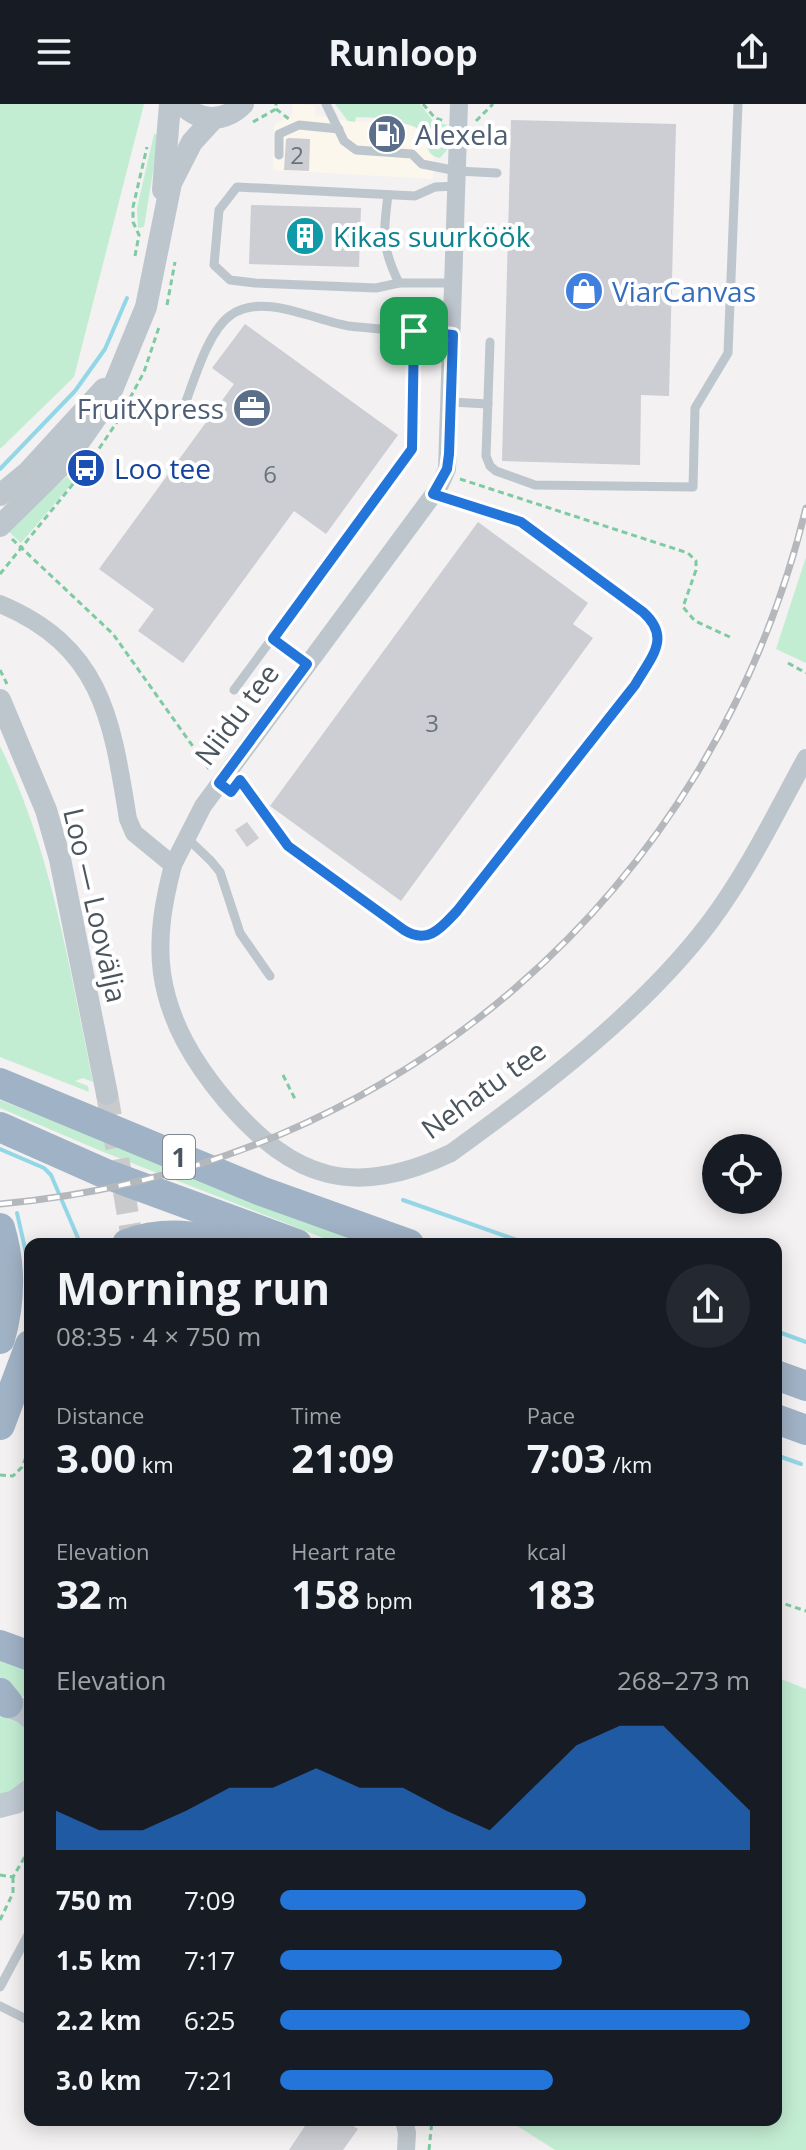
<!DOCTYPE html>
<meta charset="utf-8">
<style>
:root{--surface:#171b24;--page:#242831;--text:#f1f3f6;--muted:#9ea1a6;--accent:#2475da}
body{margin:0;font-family:"Open Sans",sans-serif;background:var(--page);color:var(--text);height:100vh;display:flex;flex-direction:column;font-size:30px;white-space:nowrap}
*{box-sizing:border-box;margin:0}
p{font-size:26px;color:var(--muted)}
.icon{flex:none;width:44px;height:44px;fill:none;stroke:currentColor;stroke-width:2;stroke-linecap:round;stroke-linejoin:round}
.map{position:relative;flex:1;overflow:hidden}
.panel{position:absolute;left:24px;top:1134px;width:758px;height:888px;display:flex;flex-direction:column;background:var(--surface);border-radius:16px;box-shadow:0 4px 20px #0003}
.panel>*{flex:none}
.fabs{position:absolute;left:702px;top:1030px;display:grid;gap:16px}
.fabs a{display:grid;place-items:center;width:80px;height:80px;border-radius:50%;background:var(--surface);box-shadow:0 4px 20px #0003;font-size:40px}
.pin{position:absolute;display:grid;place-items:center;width:68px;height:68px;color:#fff;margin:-34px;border-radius:16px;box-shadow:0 4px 12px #0006}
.round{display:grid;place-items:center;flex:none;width:84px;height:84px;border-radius:42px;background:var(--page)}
.summary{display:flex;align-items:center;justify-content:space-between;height:136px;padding:0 32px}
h1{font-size:44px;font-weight:700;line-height:60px}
.metrics{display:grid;grid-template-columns:repeat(3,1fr);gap:12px;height:136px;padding:8px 32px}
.metrics div{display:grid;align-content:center}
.metrics b{font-size:40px;font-weight:700}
.metrics small{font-size:22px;font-weight:400}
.metrics p{font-size:22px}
.chart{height:224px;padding:16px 32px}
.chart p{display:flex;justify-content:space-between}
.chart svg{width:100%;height:144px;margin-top:8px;fill:var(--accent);opacity:.7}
ul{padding:0 32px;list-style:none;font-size:26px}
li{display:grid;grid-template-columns:128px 96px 1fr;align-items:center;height:60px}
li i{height:20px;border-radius:10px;background:var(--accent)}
header{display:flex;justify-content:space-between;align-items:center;height:104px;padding:0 32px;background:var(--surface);font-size:36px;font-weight:700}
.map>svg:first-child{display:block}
</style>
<header><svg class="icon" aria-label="menu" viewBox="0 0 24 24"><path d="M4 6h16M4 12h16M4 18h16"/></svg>Runloop<svg class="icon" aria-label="share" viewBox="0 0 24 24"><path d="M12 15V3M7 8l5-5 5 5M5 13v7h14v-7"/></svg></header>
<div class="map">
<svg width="806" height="2046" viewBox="0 0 806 2046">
<rect width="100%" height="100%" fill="#f3f1f1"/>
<path fill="#fcf7ed" d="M293,0L315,1V11L348,17L398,19L417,24L423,31L428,48L434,53L433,75L273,66L274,21L292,11Z"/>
<g fill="#c3edd3">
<path d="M0,0H144L74,273L0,345Z"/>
<path d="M335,0H420L433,17L447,21V46L440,54C423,51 429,34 418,25C408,17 392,19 380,18L379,14L356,13L355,18L348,17Z"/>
<path d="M154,30L159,31L144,123L138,124L137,104Z"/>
<path d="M68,372L74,377L21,439L7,426L32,401Z"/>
<path d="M806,453V559L776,545Z"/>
<path d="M0,642C52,747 69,864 93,978L83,974L75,977L88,982L89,988L0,953Z"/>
<path d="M0,996L369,1140H339L101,1047L0,1004Z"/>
<path d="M0,1553L30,1562V1592L21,1593L0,1574Z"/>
<path d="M776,1573L806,1585V2046H555L508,2016H776Z"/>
<path d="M0,1607L26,1622L30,1627V1674L26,1679L0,1694Z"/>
</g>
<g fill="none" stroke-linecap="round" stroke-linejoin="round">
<g stroke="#93d7e7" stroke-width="4">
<path d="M0,365L75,287L105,245L127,194"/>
<path d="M0,1045L44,1064L51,1071L78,1134"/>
<path d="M403,1096L528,1140"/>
<path d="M17,1109L26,1149L30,1155"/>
<path d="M776,1227L806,1238"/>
<path d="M776,1351L801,1360"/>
</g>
</g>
<g fill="#ccced3">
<path d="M511,16L676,20L669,292L641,291L640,361L502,357Z"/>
<rect x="379" y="22" width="17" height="17"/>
<path d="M289,34L310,35L309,67L284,66L286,35Z"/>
<path d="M251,101L361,104L359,163L249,160Z"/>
<path d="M245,220L398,331L326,430L294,407L183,559L138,527L154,505L99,465L234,280L212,264Z"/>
<path d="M478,418L588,499L573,520L593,534L401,797L270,702Z"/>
<path d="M247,718L259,734L247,743L235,726Z"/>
<path d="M309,2016H344L358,2025L343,2046H289Z"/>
</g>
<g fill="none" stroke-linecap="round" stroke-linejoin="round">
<path stroke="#c9cacc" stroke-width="22" stroke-dasharray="22 11" stroke-linecap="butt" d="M107,990L133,1140"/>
<g stroke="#7dcaa3" stroke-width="3" stroke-dasharray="6 4" stroke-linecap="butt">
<path d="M423,0L435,14L444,17"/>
<path d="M276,5L289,15"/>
<path d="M476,17L493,0"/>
<path d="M253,18L276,5V0"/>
<path d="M135,152L139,131L133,118V103L147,43"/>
<path d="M167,201L175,158"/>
<path d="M130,294L144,268L159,223"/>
<path d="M460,375L688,449L696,457V466L683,503L695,517L732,534"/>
<path d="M12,435L113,530L209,665"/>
<path d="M0,470L86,364L117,318"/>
<path d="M788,559L806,569"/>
<path d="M0,566L7,580"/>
<path d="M283,971L296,997"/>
<path d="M0,1371L13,1372L22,1363L30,1343"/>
<path d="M776,1497L806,1507"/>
<path d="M0,1771L13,1773L30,1744"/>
<path d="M0,1816L13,1789V1773"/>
<path d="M429,2046L432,2016"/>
</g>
<g stroke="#bec6cd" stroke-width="9">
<path d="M326,0L344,37L356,46L412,50L422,60L457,67L497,69"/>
<path d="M279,51V30L299,21L339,25"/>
<path d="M388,91C383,130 381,142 399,179"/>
<path d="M454,179H399L376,184L255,179L230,176L214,161L219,106L237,83L415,92L435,83L457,82"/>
<path d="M490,238L486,352L490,362L496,367L535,381L693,383L695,304L728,249L738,0"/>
<path d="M451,298L488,300"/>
<path d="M182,308C193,281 207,227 231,211C262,188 316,217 349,222C384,226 419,228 453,231"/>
<path d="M273,535L307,560"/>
<path d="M234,586L412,345L414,227"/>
<path d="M231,664L288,742L404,826C428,841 441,824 457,807L635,581C647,561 664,541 654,518L521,418L433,390"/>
<path d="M186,733L211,757L220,768L240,829L270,872"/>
<path d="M0,1883L30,1827"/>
<path d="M0,1902L30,1917"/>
</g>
<g stroke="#bec6cd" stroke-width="18">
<path d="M0,500C103,543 112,617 128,715L134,729L173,761C164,796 157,831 162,869C169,918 194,959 226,997C294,1076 354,1095 451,1049C540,985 644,906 710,818C748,767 776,709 806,654"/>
<path d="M173,761L203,702L439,383L447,365L459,0"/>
<path d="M404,2016L407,2029L406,2046"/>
</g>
<g stroke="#bec6cd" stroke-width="22">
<path d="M182,0C200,19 225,18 243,0"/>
<path d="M163,86L170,0"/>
<path d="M0,391L28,368L104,285"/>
<path d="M0,422L65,358L107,298L146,203L171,79L192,38L214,14"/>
<path d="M0,596L46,706L60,755L107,990"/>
</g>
<g stroke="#c0cad3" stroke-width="24">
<path d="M0,1598L23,1607L30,1613"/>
<path d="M0,1702L15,1698L30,1687"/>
</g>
<g stroke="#a0b2c5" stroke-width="30">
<path d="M0,979L261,1087L409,1140"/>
<path d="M0,1023L106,1070L297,1140"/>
<path d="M0,1124C11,1160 10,1199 0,1235"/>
<path d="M127,1140C163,1126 200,1132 236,1140"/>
<path d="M776,1271L806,1282"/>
<path d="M776,1315L806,1326"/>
<path d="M0,1321L30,1241"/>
<path d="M0,1541L30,1552"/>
<path d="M0,1589L8,1599"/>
</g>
<g stroke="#b4b7bb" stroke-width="7">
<path id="rail" d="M0,1100C396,1065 712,789 806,404"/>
</g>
<use href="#rail" stroke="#fff" stroke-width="4" stroke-dasharray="12" stroke-linecap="butt"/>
</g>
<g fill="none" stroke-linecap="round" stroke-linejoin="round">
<g stroke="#fff" stroke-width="16">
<path id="route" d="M414,227L453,231L449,350L447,365L433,390L521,418L643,508C672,534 651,553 635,581L457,807C441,824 428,841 404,826L288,742L240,676L231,688L219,679L307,560L273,535L412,345Z"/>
</g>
<use href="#route" stroke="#2475da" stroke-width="10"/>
</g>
<defs>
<g id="fuel-disc" transform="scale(2)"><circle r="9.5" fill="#5c6f8a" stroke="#fff"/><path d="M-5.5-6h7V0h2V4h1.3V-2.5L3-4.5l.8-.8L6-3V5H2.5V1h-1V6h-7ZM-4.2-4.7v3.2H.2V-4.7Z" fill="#fff"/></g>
<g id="building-disc" transform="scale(2)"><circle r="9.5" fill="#0f9aa8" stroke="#fff"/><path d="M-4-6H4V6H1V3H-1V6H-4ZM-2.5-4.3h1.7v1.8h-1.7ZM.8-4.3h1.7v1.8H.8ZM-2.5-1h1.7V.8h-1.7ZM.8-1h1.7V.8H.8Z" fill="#fff"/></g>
<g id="shop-disc" transform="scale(2)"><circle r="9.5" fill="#3f7fe0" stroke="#fff"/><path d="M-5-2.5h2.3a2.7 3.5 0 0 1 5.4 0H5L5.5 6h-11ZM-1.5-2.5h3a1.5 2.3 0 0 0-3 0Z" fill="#fff"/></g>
<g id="office-disc" transform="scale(2)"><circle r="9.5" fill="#5c6f8a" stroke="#fff"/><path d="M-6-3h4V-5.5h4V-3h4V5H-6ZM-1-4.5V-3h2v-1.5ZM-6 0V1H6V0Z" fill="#fff"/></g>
<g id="bus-disc" transform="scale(2)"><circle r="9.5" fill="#1a4fb4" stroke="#fff"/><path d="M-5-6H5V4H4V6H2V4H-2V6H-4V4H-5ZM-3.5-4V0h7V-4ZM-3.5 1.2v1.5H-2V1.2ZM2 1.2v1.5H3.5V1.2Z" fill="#fff"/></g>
</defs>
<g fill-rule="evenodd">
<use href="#fuel-disc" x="387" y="30"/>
<use href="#building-disc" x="305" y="132"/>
<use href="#shop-disc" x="584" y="187"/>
<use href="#office-disc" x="252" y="304"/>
<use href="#bus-disc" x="86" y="364"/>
</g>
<g text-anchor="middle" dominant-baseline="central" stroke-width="8" stroke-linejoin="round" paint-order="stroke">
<g font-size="24" fill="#6a737b">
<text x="297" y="50">2</text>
<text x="270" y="369">6</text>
<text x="432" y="618">3</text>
</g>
<rect fill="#fff" stroke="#80888e" stroke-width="2" x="163" y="1031" width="32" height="44" rx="6"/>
<g font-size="26" font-weight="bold" fill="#4a555e">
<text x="179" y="1053">1</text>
</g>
<g font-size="28" fill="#4e5e75" stroke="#fff" text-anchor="start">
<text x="415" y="30">Alexela</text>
<text x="224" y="304" text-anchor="end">FruitXpress</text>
</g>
<g font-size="28" fill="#0d838f" stroke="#fff" text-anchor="start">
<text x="333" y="132">Kikas suurköök</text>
</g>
<g font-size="28" fill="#366cbe" stroke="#fff" text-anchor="start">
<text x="612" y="187">ViarCanvas</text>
</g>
<g font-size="28" fill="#164399" stroke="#fff" text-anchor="start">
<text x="114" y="364">Loo tee</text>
</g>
<g font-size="28" fill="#4a555e" stroke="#fff">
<text transform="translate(236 610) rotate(-53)">Niidu tee</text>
<text transform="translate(96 801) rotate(77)">Loo — Loovälja</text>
<text transform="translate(483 985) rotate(-36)">Nehatu tee</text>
</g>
</g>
</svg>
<div class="fabs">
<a><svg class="icon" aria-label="locate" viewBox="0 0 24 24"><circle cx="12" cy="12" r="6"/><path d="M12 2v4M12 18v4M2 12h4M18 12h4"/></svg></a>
</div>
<div class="pin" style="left:414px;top:227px;background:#1e9e55"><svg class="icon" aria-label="arrive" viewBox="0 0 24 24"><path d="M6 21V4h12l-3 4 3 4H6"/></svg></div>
<section class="panel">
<div class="summary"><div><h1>Morning run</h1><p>08:35 · 4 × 750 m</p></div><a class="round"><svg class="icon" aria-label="share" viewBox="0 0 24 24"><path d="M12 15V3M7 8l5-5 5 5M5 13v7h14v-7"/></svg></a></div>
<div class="metrics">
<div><p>Distance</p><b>3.00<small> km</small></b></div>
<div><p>Time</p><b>21:09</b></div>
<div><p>Pace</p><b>7:03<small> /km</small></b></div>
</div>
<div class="metrics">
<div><p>Elevation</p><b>32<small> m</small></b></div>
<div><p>Heart rate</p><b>158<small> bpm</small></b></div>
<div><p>kcal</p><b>183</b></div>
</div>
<div class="chart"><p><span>Elevation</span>268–273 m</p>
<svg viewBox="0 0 160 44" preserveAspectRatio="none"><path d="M0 44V32L10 38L20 38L30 32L40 25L50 25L60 19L70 25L80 25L90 32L100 38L110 25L120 12L130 6L140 6L150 19L160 32V44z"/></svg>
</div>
<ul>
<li><b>750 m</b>7:09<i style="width:65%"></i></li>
<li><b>1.5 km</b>7:17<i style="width:60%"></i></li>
<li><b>2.2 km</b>6:25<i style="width:100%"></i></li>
<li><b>3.0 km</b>7:21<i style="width:58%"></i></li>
</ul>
</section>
</div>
